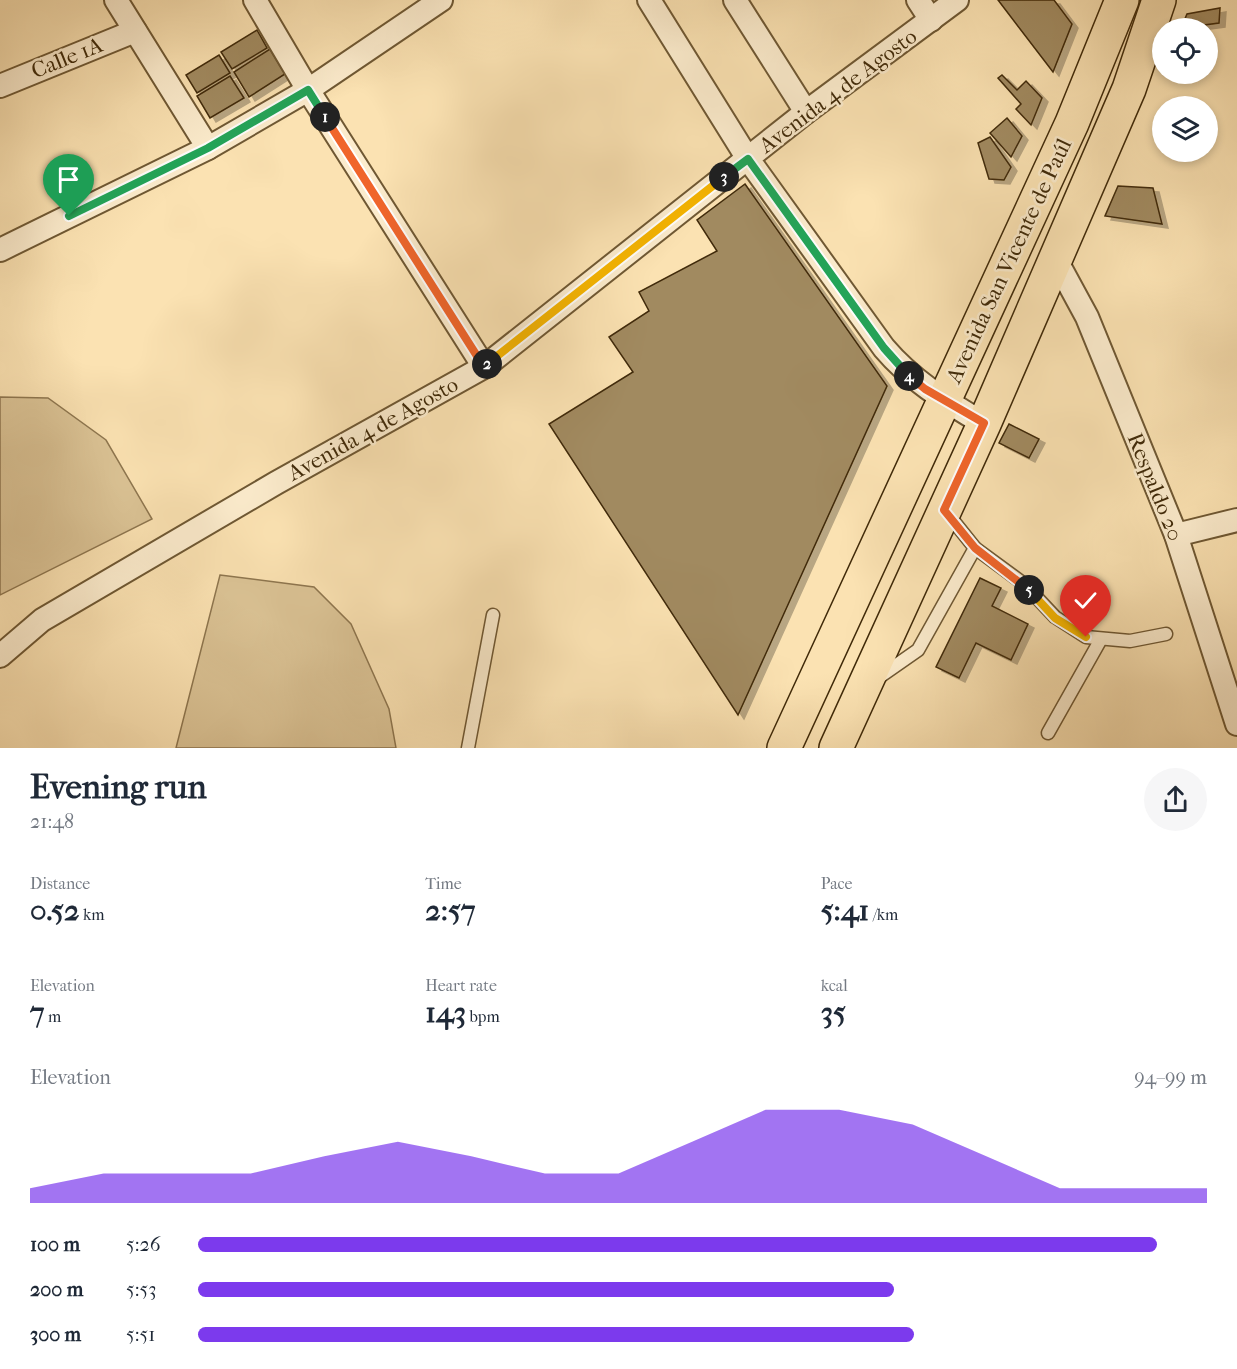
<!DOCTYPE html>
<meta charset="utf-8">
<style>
:root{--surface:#fff;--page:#f6f6f7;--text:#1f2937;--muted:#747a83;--accent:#7c3aed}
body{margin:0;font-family:"IM FELL French Canon",serif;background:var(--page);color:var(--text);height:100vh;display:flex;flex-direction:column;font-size:22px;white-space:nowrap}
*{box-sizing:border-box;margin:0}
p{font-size:20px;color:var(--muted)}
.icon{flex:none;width:33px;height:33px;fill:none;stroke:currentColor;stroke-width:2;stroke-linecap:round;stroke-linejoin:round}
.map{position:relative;height:748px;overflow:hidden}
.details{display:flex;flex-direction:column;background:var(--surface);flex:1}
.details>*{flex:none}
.tools{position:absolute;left:1152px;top:18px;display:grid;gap:12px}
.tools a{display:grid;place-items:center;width:66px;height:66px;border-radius:50%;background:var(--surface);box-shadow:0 3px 9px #0003;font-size:30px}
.pin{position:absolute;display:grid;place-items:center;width:51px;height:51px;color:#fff;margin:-62px -26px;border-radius:50% 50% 50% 0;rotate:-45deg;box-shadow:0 0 6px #0007}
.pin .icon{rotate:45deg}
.km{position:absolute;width:30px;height:30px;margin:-15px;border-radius:50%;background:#222;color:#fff;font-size:16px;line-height:30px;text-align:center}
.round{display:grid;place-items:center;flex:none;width:63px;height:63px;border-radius:32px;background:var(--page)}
.overview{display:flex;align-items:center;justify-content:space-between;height:102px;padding:0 30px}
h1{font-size:33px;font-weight:700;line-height:45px}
.metrics{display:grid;grid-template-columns:repeat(3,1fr);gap:9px;height:102px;padding:6px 30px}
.metrics div{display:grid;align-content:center}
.metrics b{font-size:30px;font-weight:700}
.metrics small{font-size:16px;font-weight:400}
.metrics p{font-size:16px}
.chart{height:168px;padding:12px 30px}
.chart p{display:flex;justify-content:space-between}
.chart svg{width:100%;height:108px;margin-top:6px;fill:var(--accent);opacity:.7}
ul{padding:0 30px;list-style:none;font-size:20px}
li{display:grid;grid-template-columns:96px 72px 1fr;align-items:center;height:45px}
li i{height:15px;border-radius:8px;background:var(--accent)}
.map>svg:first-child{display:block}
</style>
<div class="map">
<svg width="1237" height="748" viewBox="0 0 1237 748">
<defs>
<filter id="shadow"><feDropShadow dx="6" dy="4" stdDeviation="0" flood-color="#0004"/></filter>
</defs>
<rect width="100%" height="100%" fill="#fbe2b2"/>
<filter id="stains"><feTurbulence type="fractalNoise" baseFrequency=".00333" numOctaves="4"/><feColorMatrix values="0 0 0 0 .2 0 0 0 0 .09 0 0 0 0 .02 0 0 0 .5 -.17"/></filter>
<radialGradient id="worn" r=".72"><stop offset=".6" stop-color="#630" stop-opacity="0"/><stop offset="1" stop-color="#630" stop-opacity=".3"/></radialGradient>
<g fill="#dbc395" stroke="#8e764f" stroke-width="1.5">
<path d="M0,397L48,398L106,440L152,519L0,595Z"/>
<path d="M220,575L314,587L351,624L389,709L396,748H176Z"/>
</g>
<g fill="#a18a61" stroke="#402a09" stroke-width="1.5" filter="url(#shadow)">
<path d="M998,0H1054L1072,24L1053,72Z"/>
<path d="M1220,8L1219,23L1181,28L1187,14Z"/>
<path d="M257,30L267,48L232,69L221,52Z"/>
<path d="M270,49L285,74L249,97L234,72Z"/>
<path d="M219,55L230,73L197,93L186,75Z"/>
<path d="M1002,75L1017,90L1026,81L1042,98L1031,125L1016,109L1021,104L998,78Z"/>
<path d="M230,76L244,98L210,118L197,96Z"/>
<path d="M1007,118L1022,136L1011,157L990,133Z"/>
<path d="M990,137L1011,167L1004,180L989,179L978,143Z"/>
<path d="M745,184L887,386L738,715L549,424L633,372L609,337L649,311L639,292L717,251L697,220Z"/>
<path d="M1118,186L1153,188L1162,224L1105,216Z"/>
<path d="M1009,424L1039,439L1029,458L999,443Z"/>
<path d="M980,578L1001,588L992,606L1028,624L1011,660L976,643L959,678L936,667Z"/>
</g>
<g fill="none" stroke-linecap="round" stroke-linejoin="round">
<g stroke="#6f5833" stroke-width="15">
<g id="service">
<path d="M975,548L1024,584L1055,617L1086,637L1130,641L1166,634"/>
<path d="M875,680L918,650L975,548L947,513"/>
<path d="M1048,733L1101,639"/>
<path d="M468,748L493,615"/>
</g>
</g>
<g stroke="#6f5833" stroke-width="26">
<g id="minor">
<path d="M116,0L208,148"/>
<path d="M255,0L308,90L484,367"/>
<path d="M649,0L748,159L884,348C913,382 946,401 984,424"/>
<path d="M735,0L806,112"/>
<path d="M918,0L931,20"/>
<path d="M0,86L135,31"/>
<path d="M0,250L208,148L308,90L441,0"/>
<path d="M1055,258L1087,317L1176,535L1237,724"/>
<path d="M1176,535L1237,520"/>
<path d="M0,656L42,620L276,483L484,367L806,112L957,0"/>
</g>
</g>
<g stroke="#402a09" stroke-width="36">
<g id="primary">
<path d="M784,748L1072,123L1122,0"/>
<path d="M836,748L984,424L1129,89L1159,0"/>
</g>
</g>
<use href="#service" stroke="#fceccd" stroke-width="12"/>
<use href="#minor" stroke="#fceccd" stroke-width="22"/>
<use href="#primary" stroke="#fbe2b2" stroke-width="33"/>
</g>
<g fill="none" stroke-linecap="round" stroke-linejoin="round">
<g stroke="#fff" stroke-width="12">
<path id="split-1" d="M69,216L208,148L308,90L325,117"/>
</g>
<g stroke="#fff" stroke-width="12">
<path id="split-2" d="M325,117L484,367L487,364"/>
</g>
<g stroke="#fff" stroke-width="12">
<path id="split-3" d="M487,364L724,177"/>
</g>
<g stroke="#fff" stroke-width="12">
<path id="split-4" d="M724,177L748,159L884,348L909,376"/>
</g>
<g stroke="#fff" stroke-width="12">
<path id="split-5" d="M909,376L925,389L984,423L944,510L975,548L1029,590"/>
</g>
<g stroke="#fff" stroke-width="12">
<path id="split-6" d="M1029,590L1055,618L1086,637"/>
</g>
<use href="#split-1" stroke="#22a559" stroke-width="8"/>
<use href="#split-2" stroke="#f0652b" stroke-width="8"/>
<use href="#split-3" stroke="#f5b400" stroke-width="8"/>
<use href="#split-4" stroke="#22a559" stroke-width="8"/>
<use href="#split-5" stroke="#f0652b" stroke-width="8"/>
<use href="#split-6" stroke="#f5b400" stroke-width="8"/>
</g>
<g text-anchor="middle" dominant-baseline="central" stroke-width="5" stroke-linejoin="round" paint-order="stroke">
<g font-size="22" fill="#402a09" stroke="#fceccd">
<text transform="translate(67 58) rotate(-22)">Calle 1A</text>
<text transform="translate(838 91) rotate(-37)">Avenida 4 de Agosto</text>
<text transform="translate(1009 261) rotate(-65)">Avenida San Vicente de Paúl</text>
<text transform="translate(373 429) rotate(-29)">Avenida 4 de Agosto</text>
<text transform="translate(1155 487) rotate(68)">Respaldo 20</text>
</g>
</g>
<rect width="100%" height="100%" filter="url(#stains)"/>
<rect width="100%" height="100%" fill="url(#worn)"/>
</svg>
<div class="tools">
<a><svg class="icon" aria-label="locate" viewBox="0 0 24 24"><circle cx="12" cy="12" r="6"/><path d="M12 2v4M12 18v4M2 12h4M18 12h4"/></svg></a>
<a><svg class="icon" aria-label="layers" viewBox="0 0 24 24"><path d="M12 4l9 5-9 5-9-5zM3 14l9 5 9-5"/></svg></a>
</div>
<div class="pin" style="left:69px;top:216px;background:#1e9e55"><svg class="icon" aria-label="arrive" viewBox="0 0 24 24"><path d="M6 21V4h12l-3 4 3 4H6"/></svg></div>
<div class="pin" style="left:1086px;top:637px;background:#d93025"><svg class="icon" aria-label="check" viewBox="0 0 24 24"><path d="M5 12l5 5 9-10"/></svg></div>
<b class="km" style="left:325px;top:117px">1</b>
<b class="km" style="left:487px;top:364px">2</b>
<b class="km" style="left:724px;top:177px">3</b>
<b class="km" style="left:909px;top:376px">4</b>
<b class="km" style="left:1029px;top:590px">5</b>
</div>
<section class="details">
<div class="overview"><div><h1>Evening run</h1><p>21:48</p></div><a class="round"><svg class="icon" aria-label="share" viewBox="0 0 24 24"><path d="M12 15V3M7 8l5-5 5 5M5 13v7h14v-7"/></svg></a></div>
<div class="metrics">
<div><p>Distance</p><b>0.52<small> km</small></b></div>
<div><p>Time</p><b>2:57</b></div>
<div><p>Pace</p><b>5:41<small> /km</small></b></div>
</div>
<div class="metrics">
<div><p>Elevation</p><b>7<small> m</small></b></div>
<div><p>Heart rate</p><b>143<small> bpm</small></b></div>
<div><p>kcal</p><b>35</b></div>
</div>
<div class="chart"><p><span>Elevation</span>94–99 m</p>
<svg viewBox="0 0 160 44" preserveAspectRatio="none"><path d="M0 44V38L10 32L20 32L30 32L40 25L50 19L60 25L70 32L80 32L90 19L100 6L110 6L120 12L130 25L140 38L150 38L160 38V44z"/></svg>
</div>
<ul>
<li><b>100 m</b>5:26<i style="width:95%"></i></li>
<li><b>200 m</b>5:53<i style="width:69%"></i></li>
<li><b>300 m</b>5:51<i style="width:71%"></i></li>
</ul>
</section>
